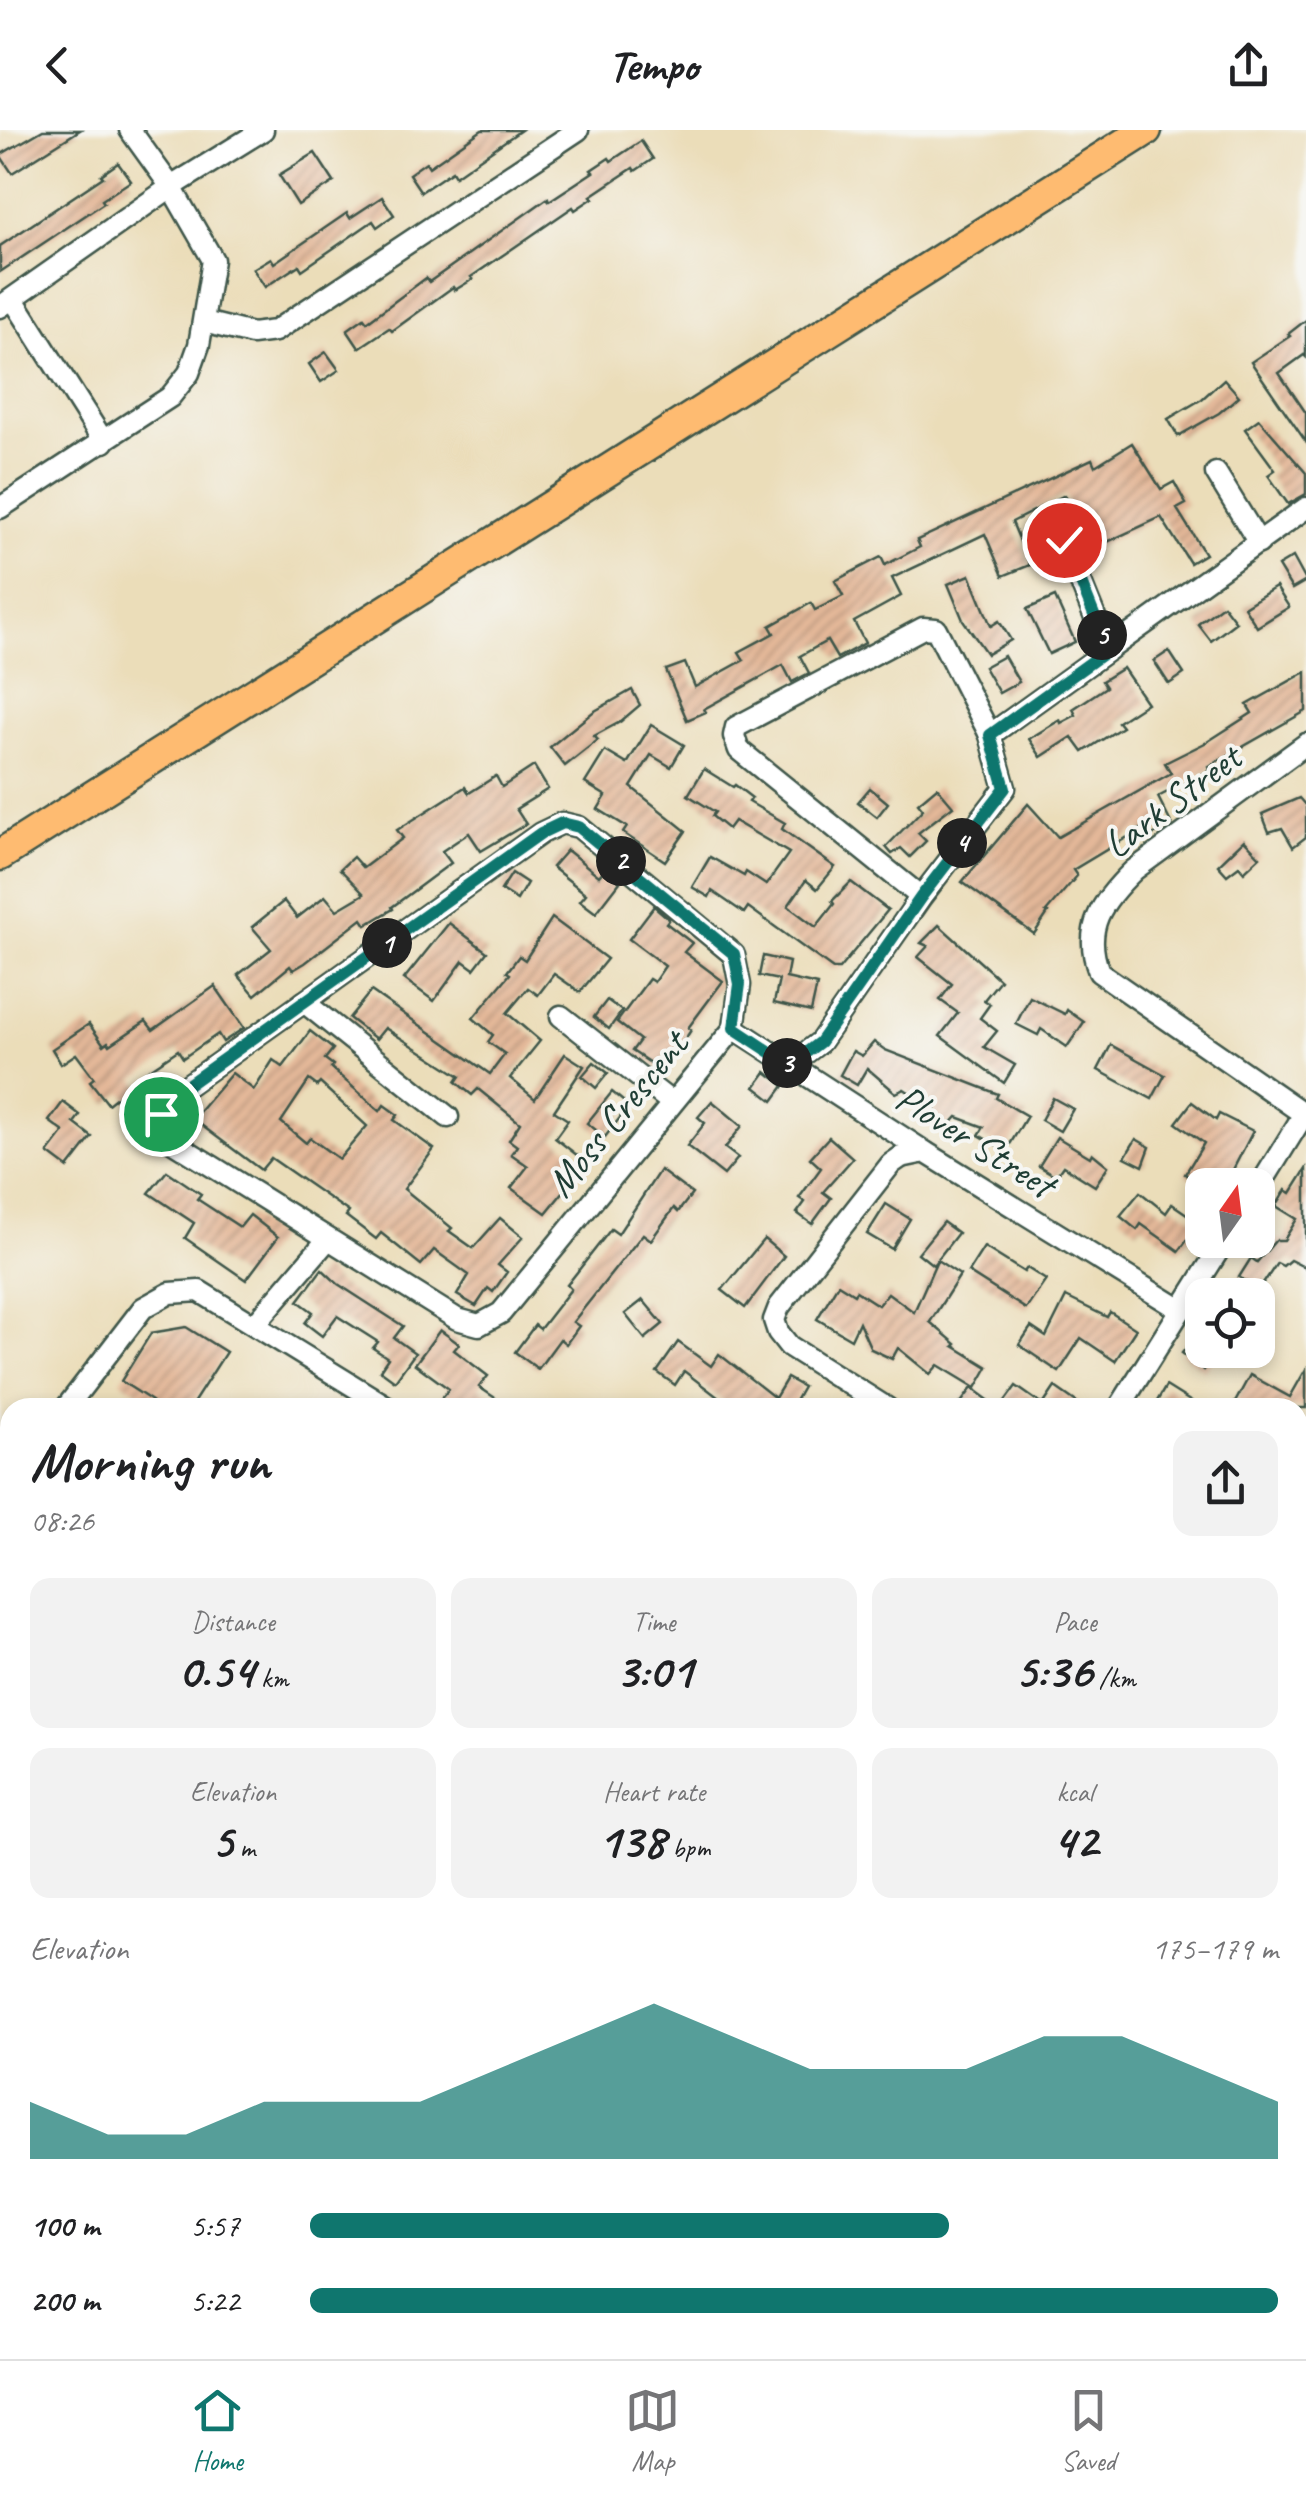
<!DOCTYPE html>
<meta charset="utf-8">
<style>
:root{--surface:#fff;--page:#f2f2f2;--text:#202124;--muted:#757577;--line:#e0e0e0;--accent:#0f766e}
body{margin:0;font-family:Caveat,sans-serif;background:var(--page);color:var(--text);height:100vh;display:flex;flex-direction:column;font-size:38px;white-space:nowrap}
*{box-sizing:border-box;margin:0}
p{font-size:32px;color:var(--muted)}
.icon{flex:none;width:55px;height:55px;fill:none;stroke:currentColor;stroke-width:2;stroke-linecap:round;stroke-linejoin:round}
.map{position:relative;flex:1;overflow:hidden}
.sheet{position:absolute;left:0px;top:1268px;width:1308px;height:962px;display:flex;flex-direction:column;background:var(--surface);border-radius:30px 30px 0 0;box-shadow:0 5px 15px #0003}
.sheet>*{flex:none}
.needle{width:65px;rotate:14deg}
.fabs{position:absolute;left:1185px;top:1038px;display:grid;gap:20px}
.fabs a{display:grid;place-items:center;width:90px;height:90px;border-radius:20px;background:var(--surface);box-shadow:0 5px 15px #0003;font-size:50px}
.pin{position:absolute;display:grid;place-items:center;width:85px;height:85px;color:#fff;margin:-42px;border:5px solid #fff;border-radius:50%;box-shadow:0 2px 10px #0007}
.km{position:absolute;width:50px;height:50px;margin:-25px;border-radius:50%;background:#222;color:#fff;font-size:28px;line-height:50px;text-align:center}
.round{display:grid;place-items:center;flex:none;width:105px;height:105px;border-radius:20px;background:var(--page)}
.summary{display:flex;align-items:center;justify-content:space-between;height:170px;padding:0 30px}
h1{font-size:55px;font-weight:600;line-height:75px}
.figures{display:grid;grid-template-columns:repeat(3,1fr);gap:15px;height:170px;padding:10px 30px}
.figures div{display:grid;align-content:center;border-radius:20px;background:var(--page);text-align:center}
.figures b{font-size:50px;font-weight:600}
.figures small{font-size:28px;font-weight:400}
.figures p{font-size:28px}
.chart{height:280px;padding:20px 30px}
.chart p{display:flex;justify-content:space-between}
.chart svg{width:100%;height:180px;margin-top:10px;fill:var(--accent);opacity:.7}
ul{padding:0 30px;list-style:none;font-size:32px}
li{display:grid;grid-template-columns:160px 120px 1fr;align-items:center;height:75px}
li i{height:25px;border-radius:12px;background:var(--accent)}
header{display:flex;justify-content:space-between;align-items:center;height:130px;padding:0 30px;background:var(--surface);font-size:45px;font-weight:600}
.tabs{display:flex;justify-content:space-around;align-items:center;height:140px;border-top:2px solid var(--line);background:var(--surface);font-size:28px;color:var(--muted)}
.tabs a{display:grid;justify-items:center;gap:5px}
.tabs .selected{color:var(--accent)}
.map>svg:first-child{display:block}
</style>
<header><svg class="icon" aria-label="back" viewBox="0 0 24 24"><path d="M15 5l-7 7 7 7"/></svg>Tempo<svg class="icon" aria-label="share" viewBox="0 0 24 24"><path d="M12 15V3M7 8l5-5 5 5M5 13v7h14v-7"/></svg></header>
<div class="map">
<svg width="1306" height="2229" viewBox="0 0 1306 2229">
<defs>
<pattern id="cemetery-stones" width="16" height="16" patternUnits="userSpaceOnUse" patternTransform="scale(2.5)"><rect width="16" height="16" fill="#92da95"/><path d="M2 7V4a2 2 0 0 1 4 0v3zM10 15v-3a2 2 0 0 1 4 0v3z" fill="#7dbc81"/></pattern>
<pattern id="building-hatch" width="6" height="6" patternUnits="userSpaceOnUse" patternTransform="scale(2.5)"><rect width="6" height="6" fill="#e4b899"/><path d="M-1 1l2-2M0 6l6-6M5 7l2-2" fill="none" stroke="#b8977e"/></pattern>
</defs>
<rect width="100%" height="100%" fill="#f6f6f2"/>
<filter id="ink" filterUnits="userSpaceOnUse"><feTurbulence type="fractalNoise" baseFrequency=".01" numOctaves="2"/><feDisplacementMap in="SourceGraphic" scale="20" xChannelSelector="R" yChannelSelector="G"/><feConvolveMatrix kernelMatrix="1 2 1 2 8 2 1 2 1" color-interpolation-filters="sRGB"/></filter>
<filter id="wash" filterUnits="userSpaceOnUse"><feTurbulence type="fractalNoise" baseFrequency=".0048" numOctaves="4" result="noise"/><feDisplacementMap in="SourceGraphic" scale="40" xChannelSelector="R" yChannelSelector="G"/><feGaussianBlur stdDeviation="2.25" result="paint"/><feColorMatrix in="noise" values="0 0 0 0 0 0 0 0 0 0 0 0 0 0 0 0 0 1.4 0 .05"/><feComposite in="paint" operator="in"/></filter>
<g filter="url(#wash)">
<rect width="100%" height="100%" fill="#ebddb9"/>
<path fill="url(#cemetery-stones)" stroke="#588c64" stroke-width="2.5" d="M10,1405V2024L0,2016V1407Z"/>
<g id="blocks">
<g fill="url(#building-hatch)" fill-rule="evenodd">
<path d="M43,0H80L12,43L0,25Z"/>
<path d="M482,0H521L455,46L452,41L421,62L409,44L426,32L429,37Z"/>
<path d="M641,11L653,29L635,41L633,38L591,66L593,68L575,80L573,77L471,147L473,149L455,160L453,157L392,201L389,198L359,218L347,200L364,188L367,192L426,148L429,152L548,68L549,71L593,42L591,40L609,28L611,31Z"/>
<path d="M315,23L334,52L298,75L279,45Z"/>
<path d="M118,33L131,51L102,70L104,73L0,142V116L103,47L101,45Z"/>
<path d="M382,67L394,85L377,97L373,91L302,140L299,135L265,157L253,139L271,128L274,133L347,83L350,88Z"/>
<path d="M1306,190V227L1304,225L1279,243L1306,283V312L1251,232L1290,206L1288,204Z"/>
<path d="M326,222L339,240L321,252L309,234Z"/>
<path d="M1224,249L1239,266L1219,283L1178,306L1168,289L1202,269Z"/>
<path d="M1259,289L1306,343V364L1288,374L1268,345L1275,340L1245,299Z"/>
<path d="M1132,313L1161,359L1174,352L1186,374L1177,379L1205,424L1190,433L1161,387L1090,420L1065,365L1012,392L1030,435L1003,446L985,404L892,448L901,466L854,492L865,513L837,528L827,511L800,526L809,543L792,552L783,535L704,579L706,582L687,590L666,540L685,533L695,557L744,530L739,522L774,503L770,496L811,473L815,480L843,466L835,451L881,427L885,435L920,417L917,410L1092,329L1095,336Z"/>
<path d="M1293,427L1306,451L1292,459L1278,436Z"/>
<path d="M970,445L991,496L999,491L1011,510L987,524L963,490L948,454Z"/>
<path d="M1276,457L1289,477L1257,497L1244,477Z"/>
<path d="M1055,467L1075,512L1049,524L1027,479Z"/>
<path d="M1223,475L1236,492L1211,511L1198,494Z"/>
<path d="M1169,521L1184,544L1169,554L1154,531Z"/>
<path d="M1004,526L1019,552L999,563L984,537Z"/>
<path d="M1123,538L1147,573L1118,592L1122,597L1083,622L1072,607L1041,627L1029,609L1060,590L1061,593L1076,585L1073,579L1106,557L1102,551Z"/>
<path d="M1306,542V581L1209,636L1210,640L1158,667L1172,695L1146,708L1141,699L1073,740L1077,746L1046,782L1048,783L1034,804L962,752L1028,674L1058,707L1171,643L1165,633L1207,612L1252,583L1247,575Z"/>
<path d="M632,560L640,575L620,592L594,606L598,610L565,636L550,617L593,582Z"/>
<path d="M651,595L684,615L671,637L651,625L631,657L686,701L665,731L623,703L627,697L598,679L606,666L585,653L605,621L627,634Z"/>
<path d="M534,636L548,659L516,679L526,694L481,721L469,703L442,721L451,733L392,777L393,779L366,795L362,789L305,833L293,840L290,836L255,865L238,845L271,819L252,797L284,771L297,788L325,766L337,780L364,764L340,739L353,727L363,738L403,708L397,700L465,657L469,663L496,646L502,657Z"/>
<path d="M704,639L733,657L735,655L752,668L749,672L785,693L782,699L835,737L817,759L806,750L788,776L816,797L834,774L832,771L851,752L888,780L839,839H833L748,777L744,783L712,761L709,767L692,757L710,727L744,746L746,742L766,755L789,723L734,691L728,699L712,686L715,682L688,665Z"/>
<path d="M937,657L953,676L918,703L926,711L910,727L901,718L892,724L886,717L923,679L918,673Z"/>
<path d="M870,658L888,673L877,687L858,672Z"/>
<path d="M1299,668L1306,676V707L1293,717L1282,698L1269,702L1262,684Z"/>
<path d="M1244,710L1260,727L1244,742L1239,736L1227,745L1218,735Z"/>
<path d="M567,720L599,746L604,740L620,752L596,783L580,771L586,764L552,737Z"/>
<path d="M512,743L527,753L517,770L501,760Z"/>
<path d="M654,776L669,789L666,793L692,813L684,822L723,851L688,898L691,900L664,942L632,921L640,910L617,892L649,849L654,852L665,836L629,809Z"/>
<path d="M552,788L607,829L580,862L554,844L538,865L528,858L507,883L540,911L510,948L535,969L565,924L584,936L554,981L568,990L555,1008L587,1033L546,1083L511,1058L528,1036L511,1024L517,1016L509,1010L520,993L478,959L472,965L456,952L460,946L385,898L376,909L349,888L371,861L490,944L505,924L488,912L493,905L473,888L510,844L507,842L519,826L525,830Z"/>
<path d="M449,793L487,822L474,839L463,831L434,871L404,849Z"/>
<path d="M939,795L1000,850L984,870L990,874L980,888L997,901L984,917L1015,935L1004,953L940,906L958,883L940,870L952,854L918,827L928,816L921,813Z"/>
<path d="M763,826L789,832L786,848L817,855L811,882L774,873L779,850L759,846Z"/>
<path d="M215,856L244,898L223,912L218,904L183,928L178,920L135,949L147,965L133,976L123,962L108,974L90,951L94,948L76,924L61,934L52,919L89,894L104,915L108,912L110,915L146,891L153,900Z"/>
<path d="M1030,867L1065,884L1067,880L1084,892L1067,917L1041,899L1038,905L1016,894Z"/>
<path d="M607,870L622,881L609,899L594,887Z"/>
<path d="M310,901L333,919L325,929L333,935L331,938L380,981L384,975L398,985L394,990L434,1019L404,1059L452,1098L449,1101L473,1118L500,1088L523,1107L498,1135L507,1142L493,1162L488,1158L476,1176L457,1165L469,1145L434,1120L421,1135L381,1103L376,1109L346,1086L349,1082L271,1028L261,1040L193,989L232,943L254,960L273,930L283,937ZM309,950L317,956L320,953L367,996L339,1029L310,1008L306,1013L281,992Z"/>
<path d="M874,912L885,920L998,964L996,968L1027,986L1006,1021L979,1005L984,997L957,987L946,999L928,989L935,979L904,959L896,963L867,938L857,955L840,945L853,921L862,926Z"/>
<path d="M1111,915L1165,945L1152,969L1098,940Z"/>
<path d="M594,932L608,943L596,958L582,946Z"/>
<path d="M766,942L784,956L773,971L755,957Z"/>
<path d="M612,962L629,976L605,1007L587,993Z"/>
<path d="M1053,968L1073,979L1060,1001L1041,990Z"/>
<path d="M712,971L742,996L725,1018L738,1028L724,1045L687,1016L705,993L698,987Z"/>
<path d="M63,972L80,985L74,993L92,1007L68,1038L48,1023L64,1002L49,991Z"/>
<path d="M1192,972L1216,990L1219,984L1253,1001L1225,1055H1203L1185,1044L1204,1013L1176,993Z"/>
<path d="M829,1007L853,1028L823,1062L831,1068L812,1094L797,1083L805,1072L799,1068L821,1038L810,1028Z"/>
<path d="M1057,1007L1090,1027L1092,1023L1108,1036L1095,1056L1063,1036L1056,1046L1039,1036Z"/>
<path d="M1136,1009L1150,1017L1143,1036L1125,1027Z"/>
<path d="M1306,1039V1138L1290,1130L1283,1136L1277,1133L1259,1160L1239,1147L1251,1128L1257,1132L1276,1110H1284L1297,1089L1276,1076L1286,1060L1291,1063Z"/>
<path d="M660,1040L692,1064L678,1082L674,1078L651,1110L643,1104L573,1192L579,1196L566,1214L560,1209L538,1239L515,1222L535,1195L540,1199L571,1159L567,1155L611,1099L618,1104Z"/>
<path d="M167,1041L201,1064L197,1069L240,1097L250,1085L278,1107L246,1150L185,1108L194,1093L149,1063Z"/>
<path d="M1140,1062L1166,1083L1172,1074L1200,1093L1179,1121L1141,1094L1137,1100L1120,1086Z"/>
<path d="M886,1074L910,1089L892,1119L867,1104Z"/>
<path d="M943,1092L958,1103L937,1130L960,1145L930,1192L956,1214L954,1216L988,1237L976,1258L938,1235L930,1244L898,1218L892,1229L871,1219L859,1192L851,1209L817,1189L838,1154L854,1164L856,1161L878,1175L888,1163L914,1182L937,1130L933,1135L918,1123Z"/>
<path d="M764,1109L784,1126L745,1178L722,1160Z"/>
<path d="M984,1117L1024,1142L1027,1138L1046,1150L1026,1179L968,1142Z"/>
<path d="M322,1139L338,1154L403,1196L394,1208L415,1223L395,1251L380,1240L388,1228L373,1218L378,1212L337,1186L322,1206L305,1193L313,1182L298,1171Z"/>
<path d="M1066,1167L1107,1187L1110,1182L1136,1199L1115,1231L1081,1208L1059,1242L1019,1215L1031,1197L1046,1207Z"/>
<path d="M643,1170L663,1194L645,1209L625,1184Z"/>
<path d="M186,1197L226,1222L190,1278H147L152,1271L121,1251L151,1203Z"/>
<path d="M440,1200L459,1214L454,1220L488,1246L479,1257L510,1278H448L439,1271L449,1259L415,1234Z"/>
<path d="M1194,1208L1202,1214V1220L1216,1224L1204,1240L1182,1223Z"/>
<path d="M678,1212L711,1236L719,1224L775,1268L787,1248L803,1257L791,1278H732L684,1241L675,1255L657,1242Z"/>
<path d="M1306,1239V1278H1232L1250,1245L1290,1267Z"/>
<path d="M1016,1256L1043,1275L1055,1257L1085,1278H1000Z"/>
<path d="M1166,1256L1201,1278H1153Z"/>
<path d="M972,1258L999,1278H957Z"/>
</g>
</g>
</g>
<g filter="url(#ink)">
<use href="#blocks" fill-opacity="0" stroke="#3e5548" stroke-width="2.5"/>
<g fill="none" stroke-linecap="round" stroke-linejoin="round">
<g stroke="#3e5548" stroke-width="25">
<g id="minor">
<path d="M13,169L104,312"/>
<path d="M0,177L171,57L263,0"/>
<path d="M204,192L252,204L275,201L578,0"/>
<path d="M1216,343L1259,413"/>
<path d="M0,378L170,267L189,243L199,215L213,130L171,57L130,0"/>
<path d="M1064,411L1108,520"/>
<path d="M990,605L1306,378"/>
<path d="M562,693L579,697L734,825L740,855L734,898L501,1183L479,1195L457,1189L170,1010L161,984L168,969L541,703Z"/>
<path d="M304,872L448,987"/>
<path d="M561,886L671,972"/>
<path d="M734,898L925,1022L1181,1180"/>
<path d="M790,935L820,912L921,767L1005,658L990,605L936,499L923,498L736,597L734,606L739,620L921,767"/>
<path d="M1304,984L1099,842C1082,798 1102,771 1134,740L1306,614"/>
<path d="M1258,1059L1306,981"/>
<path d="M255,1194L328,1109"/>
<path d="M66,1278L143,1178L170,1163L199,1161L389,1278"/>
<path d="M887,1278L789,1216L778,1202L774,1190L779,1177L891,1034L901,1027L925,1022"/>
<path d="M1119,1278L1225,1110"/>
<path d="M0,1364L10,1349"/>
<path d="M0,1378L10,1384"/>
<path d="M1298,1435L1306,1422"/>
<path d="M0,1505L10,1513"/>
<path d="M1298,1579L1306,1586"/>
<path d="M0,1734L10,1719"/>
<path d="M0,1764L10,1771"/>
<path d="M1298,1887L1306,1894"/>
<path d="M1298,1920L1306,1924"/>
<path d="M0,2068L10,2075"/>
<path d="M1298,2144L1306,2149"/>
<path d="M1298,2178L1306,2173"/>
<path d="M207,2220L219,2229"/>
<path d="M256,2229L263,2220"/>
<path d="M623,2229L631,2220"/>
<path d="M873,2229L880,2220"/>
<path d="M1214,2229L1230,2220"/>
</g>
</g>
<g stroke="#3e5548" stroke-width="35">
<path id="highway" d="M0,725L1146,0"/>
</g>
<use href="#minor" stroke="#fff" stroke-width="20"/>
<use href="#highway" stroke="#febb71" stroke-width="30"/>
</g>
</g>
<g fill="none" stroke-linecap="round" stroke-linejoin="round" filter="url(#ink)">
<g stroke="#fff" stroke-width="20">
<path id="route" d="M161,984L168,969L541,703L562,693L579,697L734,824L740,854L734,898L790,935L820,912L921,767L1005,658L990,605L1108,520L1064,410"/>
</g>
<use href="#route" stroke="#0f766e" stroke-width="12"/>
</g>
<g text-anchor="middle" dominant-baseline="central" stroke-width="8" stroke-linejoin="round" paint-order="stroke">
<g font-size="40" fill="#1f3d34" stroke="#f6f6f2">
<text transform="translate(1172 671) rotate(-37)">Lark Street</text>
<text transform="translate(617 984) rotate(-51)">Moss Crescent</text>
<text transform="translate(975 1011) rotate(32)">Plover Street</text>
</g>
</g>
</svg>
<div class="fabs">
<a><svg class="needle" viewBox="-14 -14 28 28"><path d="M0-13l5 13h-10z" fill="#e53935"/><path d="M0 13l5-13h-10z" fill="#757577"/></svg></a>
<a><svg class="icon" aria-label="locate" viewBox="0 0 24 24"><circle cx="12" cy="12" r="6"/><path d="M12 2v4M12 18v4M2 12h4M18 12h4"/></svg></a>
</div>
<div class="pin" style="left:161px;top:984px;background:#1e9e55"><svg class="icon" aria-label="arrive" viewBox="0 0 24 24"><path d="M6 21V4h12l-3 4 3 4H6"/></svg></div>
<div class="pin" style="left:1064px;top:410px;background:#d93025"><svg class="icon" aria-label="check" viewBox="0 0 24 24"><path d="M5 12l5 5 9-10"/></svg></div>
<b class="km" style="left:387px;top:813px">1</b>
<b class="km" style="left:621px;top:731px">2</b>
<b class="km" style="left:787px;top:933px">3</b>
<b class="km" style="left:962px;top:713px">4</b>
<b class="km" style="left:1102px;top:505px">5</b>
<section class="sheet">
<div class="summary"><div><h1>Morning run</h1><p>08:26</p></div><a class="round"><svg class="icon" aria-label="share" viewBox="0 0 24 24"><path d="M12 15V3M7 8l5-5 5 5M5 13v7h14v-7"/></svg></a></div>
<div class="figures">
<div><p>Distance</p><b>0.54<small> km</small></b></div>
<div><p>Time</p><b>3:01</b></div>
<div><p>Pace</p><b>5:36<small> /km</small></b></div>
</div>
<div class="figures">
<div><p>Elevation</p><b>5<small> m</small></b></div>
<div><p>Heart rate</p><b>138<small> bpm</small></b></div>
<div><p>kcal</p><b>42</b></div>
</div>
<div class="chart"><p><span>Elevation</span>175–179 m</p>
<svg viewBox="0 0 160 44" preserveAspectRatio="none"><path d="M0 44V30L10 38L20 38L30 30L40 30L50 30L60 22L70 14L80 6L90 14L100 22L110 22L120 22L130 14L140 14L150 22L160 30V44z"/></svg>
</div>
<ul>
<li><b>100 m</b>5:57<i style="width:66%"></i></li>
<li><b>200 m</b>5:22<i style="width:100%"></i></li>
</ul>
</section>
</div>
<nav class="tabs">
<a class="selected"><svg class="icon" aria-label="home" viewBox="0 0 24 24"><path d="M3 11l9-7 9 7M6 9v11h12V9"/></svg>Home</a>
<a><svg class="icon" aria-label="map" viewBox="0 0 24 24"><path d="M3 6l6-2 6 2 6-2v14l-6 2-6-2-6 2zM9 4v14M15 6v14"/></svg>Map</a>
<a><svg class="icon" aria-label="saved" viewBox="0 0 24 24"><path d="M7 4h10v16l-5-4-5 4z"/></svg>Saved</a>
</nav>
